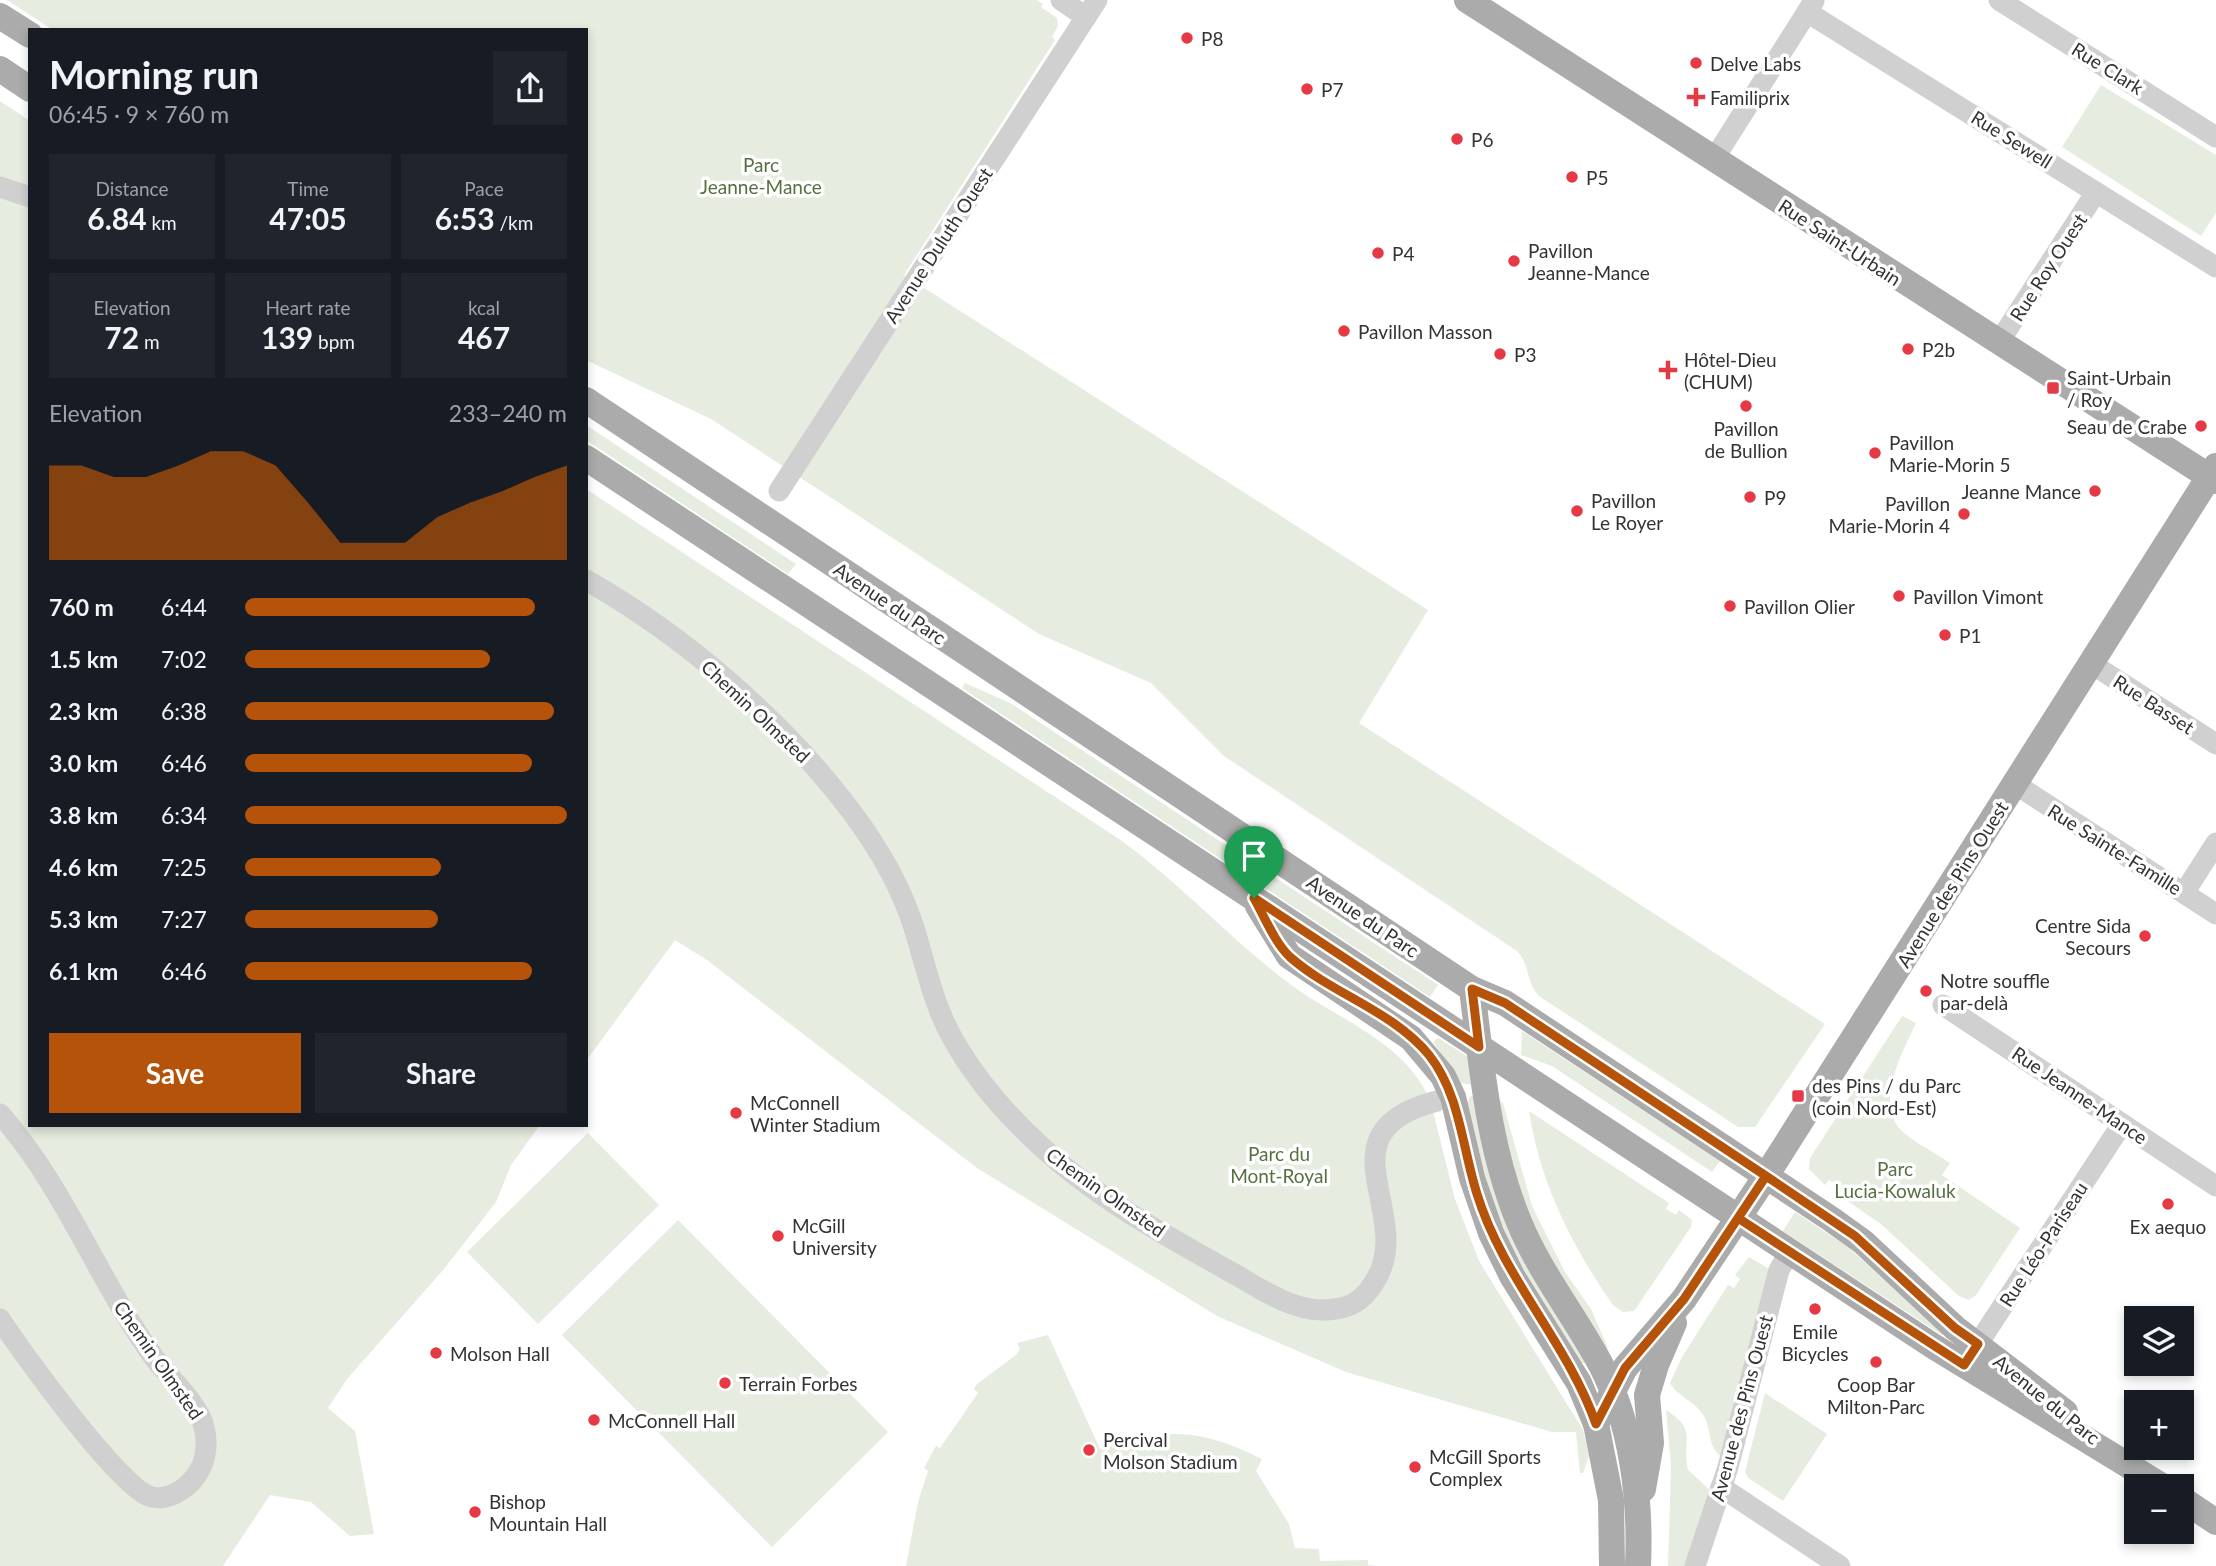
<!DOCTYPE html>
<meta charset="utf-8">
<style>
:root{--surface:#171b24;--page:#20242c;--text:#f1f3f6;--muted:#9ea1a6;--accent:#b45309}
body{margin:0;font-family:Lato,sans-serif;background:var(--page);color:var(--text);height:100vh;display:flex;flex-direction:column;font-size:26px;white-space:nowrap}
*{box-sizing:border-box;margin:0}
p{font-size:23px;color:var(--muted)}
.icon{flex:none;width:38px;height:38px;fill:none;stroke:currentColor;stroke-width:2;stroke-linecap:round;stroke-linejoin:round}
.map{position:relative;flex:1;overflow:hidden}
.side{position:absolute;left:28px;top:28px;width:560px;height:1099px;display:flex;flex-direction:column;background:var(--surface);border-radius:0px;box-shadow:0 4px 10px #0003}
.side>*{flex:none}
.controls{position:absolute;left:2124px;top:1306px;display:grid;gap:14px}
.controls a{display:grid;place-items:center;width:70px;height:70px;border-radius:0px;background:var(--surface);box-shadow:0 4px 10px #0003;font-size:35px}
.pin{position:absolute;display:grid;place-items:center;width:60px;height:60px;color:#fff;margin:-72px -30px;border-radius:50% 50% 50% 0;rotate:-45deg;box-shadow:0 0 7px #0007}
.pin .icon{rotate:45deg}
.round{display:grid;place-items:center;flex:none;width:74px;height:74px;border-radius:0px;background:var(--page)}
.headline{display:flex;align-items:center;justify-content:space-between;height:119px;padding:0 21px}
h1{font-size:38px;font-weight:700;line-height:52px}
.metrics{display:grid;grid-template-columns:repeat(3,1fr);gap:10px;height:119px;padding:7px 21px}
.metrics div{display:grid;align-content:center;border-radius:0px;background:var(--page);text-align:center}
.metrics b{font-size:30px;font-weight:700}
.metrics small{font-size:19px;font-weight:400}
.metrics p{font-size:19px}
.chart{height:196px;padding:14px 21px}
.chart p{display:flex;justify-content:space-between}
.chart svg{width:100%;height:126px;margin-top:7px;fill:var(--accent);opacity:.7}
.cta{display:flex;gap:14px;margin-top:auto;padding:14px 21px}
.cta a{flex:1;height:80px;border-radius:0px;background:var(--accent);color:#fff;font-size:28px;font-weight:700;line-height:80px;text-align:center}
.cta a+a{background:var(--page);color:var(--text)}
ul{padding:0 21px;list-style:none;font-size:23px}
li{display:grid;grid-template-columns:112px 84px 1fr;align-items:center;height:52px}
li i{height:18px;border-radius:9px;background:var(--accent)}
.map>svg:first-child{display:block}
</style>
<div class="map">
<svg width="2216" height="1566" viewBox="0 0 2216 1566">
<rect width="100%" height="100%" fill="#fff"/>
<g fill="#e6ecdf">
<path d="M7,0H1037L1043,4L1041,7L1057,18L1058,26L1052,37L1055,40L904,275L1428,610L1359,723L1825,1024L1755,1127H1738L1539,996C1526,983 1530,964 1517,951L1224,756L1151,683L1039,634L711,419L586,360V30H53Z"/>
<path d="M2101,85L2216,155V213L2201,236L2062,147Z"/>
<path d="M0,101L30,121V1125H540L511,1165L496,1202L444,1269L347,1379L328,1408L355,1431L374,1534L350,1536L311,1502L270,1495L223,1566H0Z"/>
<path d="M586,425L796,564L788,574L586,440Z"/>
<path d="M586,489L1119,839C1179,882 1228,937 1286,981C1336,1020 1406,1040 1431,1103L1455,1199L1479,1261L1583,1430L1589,1456L1583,1473H1580L1576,1432H1552L1346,1372L1217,1316L977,1168L707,960L675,940L586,1061Z"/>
<path d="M965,683L1012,704L1438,985L1430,997L962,688Z"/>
<path d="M1902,1016L1916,1023C1903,1052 1876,1098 1899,1128C1908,1139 1937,1154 1950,1163L1942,1175L2020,1228L1976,1295L1969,1300L1959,1296L1882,1225L1835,1192L1838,1186L1829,1180L1825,1185L1809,1169L1810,1158Z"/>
<path d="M1522,1031L1720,1161L1712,1172L1552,1066L1521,1055Z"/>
<path d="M1438,1038L1470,1058L1474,1085L1460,1083L1433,1042Z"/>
<path d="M1470,1096H1474L1587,1361L1580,1365L1509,1247L1489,1196L1467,1103Z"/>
<path d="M1496,1098L1503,1103L1532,1206L1565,1272L1591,1309L1608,1348L1605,1350L1557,1273L1521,1199Z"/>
<path d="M1529,1111L1669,1203L1666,1209L1676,1215L1679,1210L1692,1220L1691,1227L1634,1311L1623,1312L1613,1305C1572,1246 1540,1183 1529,1111Z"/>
<path d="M588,1133L659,1205L538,1324L467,1252Z"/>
<path d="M1795,1212L1845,1245L1945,1332L1942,1335L1783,1231Z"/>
<path d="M678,1220L888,1432L772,1547L562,1335Z"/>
<path d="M1749,1257L1769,1269L1722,1457C1707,1446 1712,1432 1705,1418C1697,1402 1678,1397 1670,1383L1682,1357L1728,1285L1734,1288L1740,1279L1735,1275Z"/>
<path d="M1048,1335L1100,1449C1164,1427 1201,1428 1262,1459L1256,1471L1289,1524L1295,1548L1319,1549L1320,1561L1368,1560V1565L1377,1566H906L918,1502L928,1471L924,1468L936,1446L940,1448L978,1393L974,1389L977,1384L1016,1355L1020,1349L1017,1343Z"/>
<path d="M1765,1393L1827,1434L1783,1501L1748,1478L1745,1472Z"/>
<path d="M1666,1410C1699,1431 1681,1439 1688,1470L1711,1491L1686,1566H1668L1671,1465Z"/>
</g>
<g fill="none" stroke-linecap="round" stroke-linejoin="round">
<g stroke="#d0d0d0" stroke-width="21">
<path d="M1061,0L1086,17"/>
<path d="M1999,0L2216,137"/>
<path d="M1807,12L2216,267"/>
<path d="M1714,159L1814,1"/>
<path d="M0,187L30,197"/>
<path d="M1999,342L2096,192"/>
<path d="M779,491L1097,0"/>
<path d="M586,580C685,636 783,721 851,811C878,847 902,888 915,931C928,974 935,1012 960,1051C982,1087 1013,1121 1044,1149C1098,1199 1168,1237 1231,1272C1254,1285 1279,1302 1305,1308C1317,1311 1333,1310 1345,1307C1359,1303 1368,1293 1375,1281C1417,1215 1316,1132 1437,1101"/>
<path d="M2092,664L2216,744"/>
<path d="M2015,784L2216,914"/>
<path d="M2184,893L2216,843"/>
<path d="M1943,1005L2216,1186"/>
<path d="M0,1114C65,1187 98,1281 155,1359C169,1377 200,1406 204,1427C209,1447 205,1467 191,1482C181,1492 164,1502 149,1496C118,1485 22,1353 0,1319"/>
<path d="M1970,1356L2122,1124"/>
<path d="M1721,1487L1840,1566"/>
<path d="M1695,1566L1728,1467L1779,1270L1790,1252"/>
</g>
<g stroke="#ababab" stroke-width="26">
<path d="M1467,0L2216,481"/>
<path d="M0,16L30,35"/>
<path d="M0,69L30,89"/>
<path d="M586,400L1472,989L1505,1003L1831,1219L1863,1242L1955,1328L2065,1412"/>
<path d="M586,458L1933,1346L2162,1486"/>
<path d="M1258,906L1289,956L1411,1038L1443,1076L1453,1097L1472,1178L1491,1233L1512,1276L1579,1383L1596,1424L1611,1500L1612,1566"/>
<path d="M1472,989C1482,1068 1488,1147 1519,1222C1540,1273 1575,1316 1601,1365C1632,1425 1641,1498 1638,1566"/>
<path d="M1596,1424L1625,1368L1684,1299L1766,1176L2216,466"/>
<path d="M1643,1489L1651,1443L1647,1395L1656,1365L1674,1323"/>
<path d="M2182,1499L2216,1522"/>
</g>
</g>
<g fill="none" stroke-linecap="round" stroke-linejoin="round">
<g stroke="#fff" stroke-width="14">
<path id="route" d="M1254,898C1264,916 1275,943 1290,957C1332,994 1393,1011 1429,1055C1460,1094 1462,1147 1477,1194C1503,1278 1567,1342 1596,1424L1625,1368L1684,1299L1766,1176L1855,1236L1955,1328L1978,1344L1964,1365L1738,1218L1766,1176L1505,1003L1472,989L1479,1047L1254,898"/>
</g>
<use href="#route" stroke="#b45309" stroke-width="9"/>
</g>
<g fill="#e63946" stroke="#fff" stroke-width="2.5">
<circle cx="1187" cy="38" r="7"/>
<circle cx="1696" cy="63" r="7"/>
<circle cx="1307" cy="89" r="7"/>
<path d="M1692.5 86.5h7v7h7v7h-7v7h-7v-7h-7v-7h7z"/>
<circle cx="1457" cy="139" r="7"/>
<circle cx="1572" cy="177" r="7"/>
<circle cx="1378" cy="253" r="7"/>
<circle cx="1514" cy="261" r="7"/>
<circle cx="1344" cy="331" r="7"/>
<circle cx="1908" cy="349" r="7"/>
<circle cx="1500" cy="354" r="7"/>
<path d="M1664.5 359.5h7v7h7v7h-7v7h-7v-7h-7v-7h7z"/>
<rect x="2046" y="381" width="14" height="14" rx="3.5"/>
<circle cx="1746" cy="406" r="7"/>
<circle cx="2201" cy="426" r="7"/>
<circle cx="1875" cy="453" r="7"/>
<circle cx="2095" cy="491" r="7"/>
<circle cx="1750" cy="497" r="7"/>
<circle cx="1577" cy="511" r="7"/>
<circle cx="1964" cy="514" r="7"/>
<circle cx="1899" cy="596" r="7"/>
<circle cx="1730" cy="606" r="7"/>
<circle cx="1945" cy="635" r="7"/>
<circle cx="2145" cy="936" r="7"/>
<circle cx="1926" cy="991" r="7"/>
<rect x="1791" y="1089" width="14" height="14" rx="3.5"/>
<circle cx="736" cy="1113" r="7"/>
<circle cx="2168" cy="1204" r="7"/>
<circle cx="778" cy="1236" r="7"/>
<circle cx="1815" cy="1309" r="7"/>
<circle cx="436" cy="1353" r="7"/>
<circle cx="1876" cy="1362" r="7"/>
<circle cx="725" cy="1383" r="7"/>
<circle cx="594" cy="1420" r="7"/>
<circle cx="1089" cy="1450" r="7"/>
<circle cx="1415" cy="1467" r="7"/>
<circle cx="475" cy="1512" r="7"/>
</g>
<g text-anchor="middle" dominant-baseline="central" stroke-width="7" stroke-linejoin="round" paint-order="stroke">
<g font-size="19" fill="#333" stroke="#fff" text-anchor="start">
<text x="1201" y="38">P8</text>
<text x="1710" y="63">Delve Labs</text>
<text x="1321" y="89">P7</text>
<text x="1710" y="97">Familiprix</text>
<text x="1471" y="139">P6</text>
<text x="1586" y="177">P5</text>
<text x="1528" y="250">Pavillon<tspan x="1528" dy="22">Jeanne-Mance</tspan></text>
<text x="1392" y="253">P4</text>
<text x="1358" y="331">Pavillon Masson</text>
<text x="1922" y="349">P2b</text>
<text x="1514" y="354">P3</text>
<text x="1684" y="359">Hôtel-Dieu<tspan x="1684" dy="22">(CHUM)</tspan></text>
<text x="2067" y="377">Saint-Urbain<tspan x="2067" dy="22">/ Roy</tspan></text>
<text x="2187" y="426" text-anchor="end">Seau de Crabe</text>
<text x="1746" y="428" text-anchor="middle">Pavillon<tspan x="1746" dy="22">de Bullion</tspan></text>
<text x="1889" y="442">Pavillon<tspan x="1889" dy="22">Marie-Morin 5</tspan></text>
<text x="2081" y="491" text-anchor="end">Jeanne Mance</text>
<text x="1764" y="497">P9</text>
<text x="1591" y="500">Pavillon<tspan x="1591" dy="22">Le Royer</tspan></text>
<text x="1950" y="503" text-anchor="end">Pavillon<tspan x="1950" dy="22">Marie-Morin 4</tspan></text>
<text x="1913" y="596">Pavillon Vimont</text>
<text x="1744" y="606">Pavillon Olier</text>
<text x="1959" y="635">P1</text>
<text x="2131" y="925" text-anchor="end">Centre Sida<tspan x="2131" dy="22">Secours</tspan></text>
<text x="1940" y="980">Notre souffle<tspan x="1940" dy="22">par-delà</tspan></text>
<text x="1812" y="1085">des Pins / du Parc<tspan x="1812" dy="22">(coin Nord-Est)</tspan></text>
<text x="750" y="1102">McConnell<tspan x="750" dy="22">Winter Stadium</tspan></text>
<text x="792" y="1225">McGill<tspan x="792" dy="22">University</tspan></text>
<text x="2168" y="1226" text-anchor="middle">Ex aequo</text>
<text x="1815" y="1331" text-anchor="middle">Emile<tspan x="1815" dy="22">Bicycles</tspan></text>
<text x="450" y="1353">Molson Hall</text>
<text x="739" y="1383">Terrain Forbes</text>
<text x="1876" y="1384" text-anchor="middle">Coop Bar<tspan x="1876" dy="22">Milton-Parc</tspan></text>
<text x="608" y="1420">McConnell Hall</text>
<text x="1103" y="1439">Percival<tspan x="1103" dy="22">Molson Stadium</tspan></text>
<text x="1429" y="1456">McGill Sports<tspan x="1429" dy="22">Complex</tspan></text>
<text x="489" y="1501">Bishop<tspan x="489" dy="22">Mountain Hall</tspan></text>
</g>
<g font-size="19" fill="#333" stroke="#fff">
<text transform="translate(2108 68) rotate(32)">Rue Clark</text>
<text transform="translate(2012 139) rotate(32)">Rue Sewell</text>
<text transform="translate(1840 242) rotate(33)">Rue Saint-Urbain</text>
<text transform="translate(938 245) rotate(-57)">Avenue Duluth Ouest</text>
<text transform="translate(2048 267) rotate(-57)">Rue Roy Ouest</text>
<text transform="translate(890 603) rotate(34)">Avenue du Parc</text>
<text transform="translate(2154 704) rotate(33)">Rue Basset</text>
<text transform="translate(756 711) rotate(43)">Chemin Olmsted</text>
<text transform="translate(2115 849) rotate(32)">Rue Sainte-Famille</text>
<text transform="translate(1952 884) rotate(-58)">Avenue des Pins Ouest</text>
<text transform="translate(1363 916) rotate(34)">Avenue du Parc</text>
<text transform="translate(2080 1095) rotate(34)">Rue Jeanne-Mance</text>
<text transform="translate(1106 1192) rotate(35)">Chemin Olmsted</text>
<text transform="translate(2043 1244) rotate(-57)">Rue Léo-Pariseau</text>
<text transform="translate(159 1360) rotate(55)">Chemin Olmsted</text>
<text transform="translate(2047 1399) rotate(39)">Avenue du Parc</text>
<text transform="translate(1741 1408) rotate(-75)">Avenue des Pins Ouest</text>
</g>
<g font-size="19" fill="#56703f" stroke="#fff">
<text x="761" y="164">Parc<tspan x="761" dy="22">Jeanne-Mance</tspan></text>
<text x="1279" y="1153">Parc du<tspan x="1279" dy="22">Mont-Royal</tspan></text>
<text x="1895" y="1168">Parc<tspan x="1895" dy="22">Lucia-Kowaluk</tspan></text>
</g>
</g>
</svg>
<div class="controls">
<a><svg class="icon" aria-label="layers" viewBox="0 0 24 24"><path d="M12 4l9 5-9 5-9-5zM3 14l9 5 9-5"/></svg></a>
<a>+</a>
<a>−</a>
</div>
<div class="pin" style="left:1254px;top:898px;background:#1e9e55"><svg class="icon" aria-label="arrive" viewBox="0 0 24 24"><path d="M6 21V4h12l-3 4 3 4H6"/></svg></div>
<section class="side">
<div class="headline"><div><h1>Morning run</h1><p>06:45 · 9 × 760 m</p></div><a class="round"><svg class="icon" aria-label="share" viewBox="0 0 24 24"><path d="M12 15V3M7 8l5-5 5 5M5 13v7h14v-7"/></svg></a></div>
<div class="metrics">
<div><p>Distance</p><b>6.84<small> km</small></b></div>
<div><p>Time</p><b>47:05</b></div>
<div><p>Pace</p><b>6:53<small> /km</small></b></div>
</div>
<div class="metrics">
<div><p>Elevation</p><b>72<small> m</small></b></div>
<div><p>Heart rate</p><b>139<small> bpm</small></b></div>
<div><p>kcal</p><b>467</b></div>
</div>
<div class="chart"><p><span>Elevation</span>233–240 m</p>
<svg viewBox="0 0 160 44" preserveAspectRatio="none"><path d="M0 44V11L10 11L20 15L30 15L40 11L50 6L60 6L70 11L80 24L90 38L100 38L110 38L120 29L130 24L140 20L150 15L160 11V44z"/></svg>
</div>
<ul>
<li><b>760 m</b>6:44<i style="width:90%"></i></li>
<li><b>1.5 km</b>7:02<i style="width:76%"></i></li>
<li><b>2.3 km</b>6:38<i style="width:96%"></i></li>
<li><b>3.0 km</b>6:46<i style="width:89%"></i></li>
<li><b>3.8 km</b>6:34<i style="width:100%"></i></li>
<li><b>4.6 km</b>7:25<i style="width:61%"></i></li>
<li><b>5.3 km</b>7:27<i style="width:60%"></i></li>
<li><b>6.1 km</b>6:46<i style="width:89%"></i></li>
</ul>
<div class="cta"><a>Save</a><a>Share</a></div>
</section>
</div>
